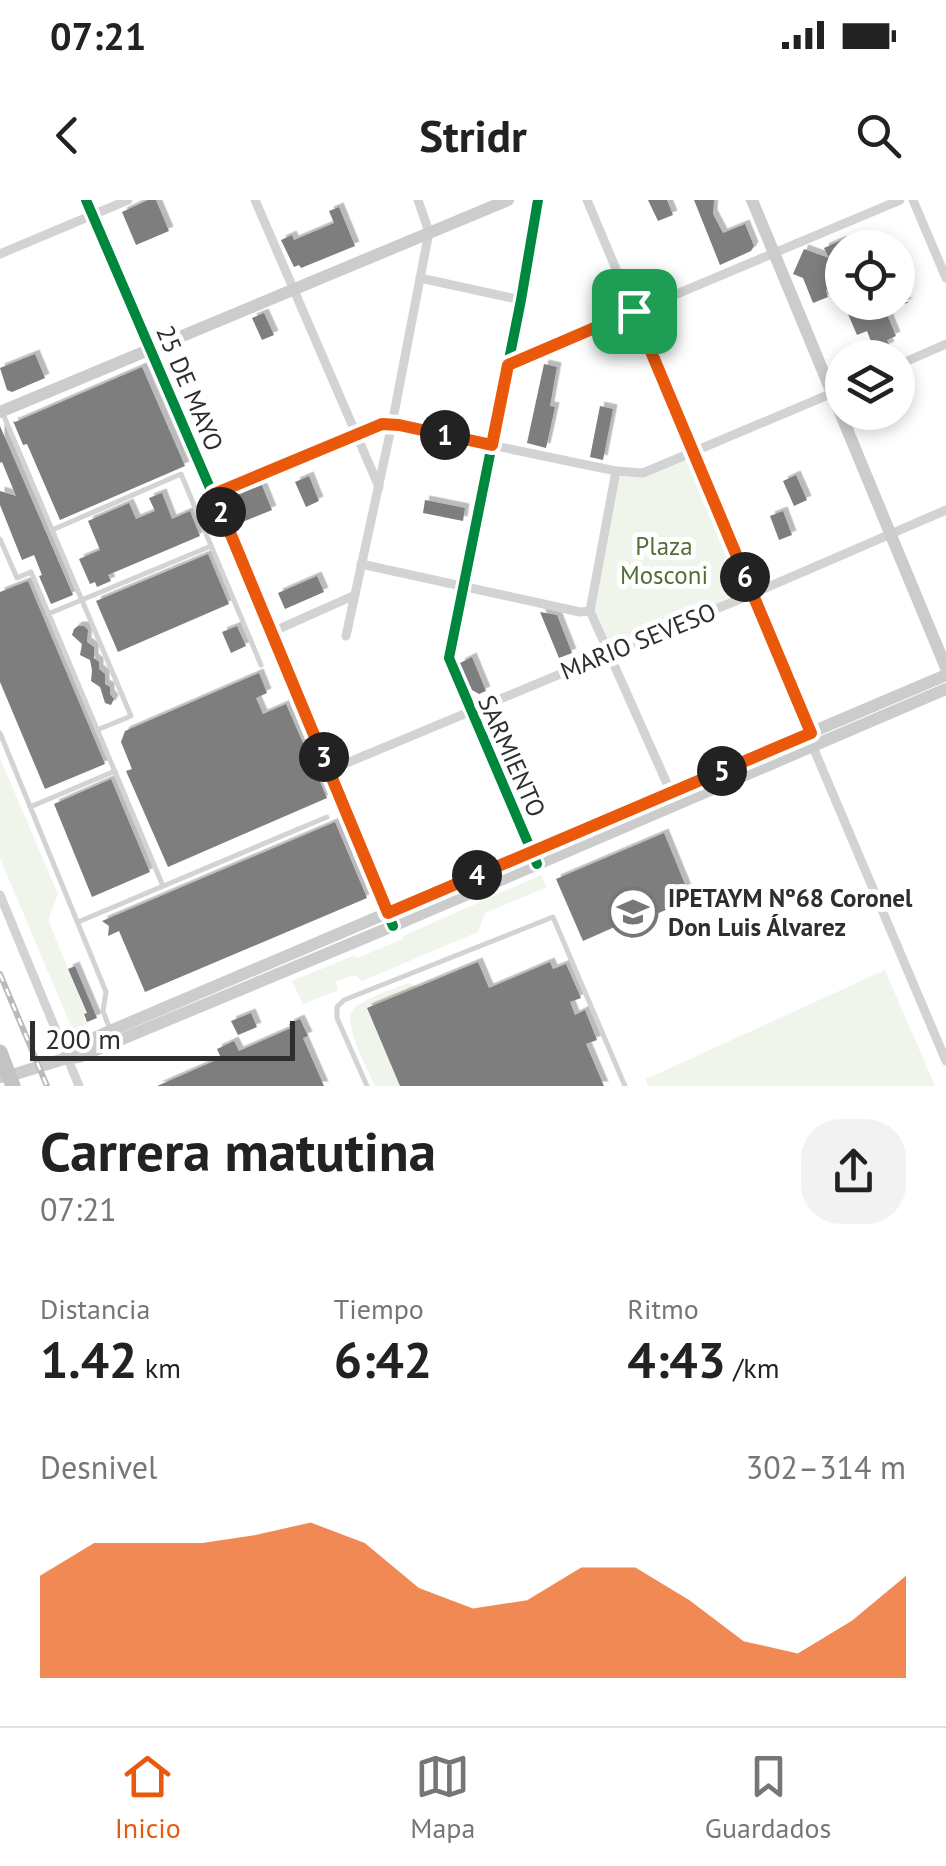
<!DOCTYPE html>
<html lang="es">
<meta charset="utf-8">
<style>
:root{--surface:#fff;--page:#f2f2f2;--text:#222;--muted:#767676;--line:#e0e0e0;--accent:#ea580c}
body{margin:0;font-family:"PT Sans",sans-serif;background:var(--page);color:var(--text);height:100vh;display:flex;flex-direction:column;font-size:38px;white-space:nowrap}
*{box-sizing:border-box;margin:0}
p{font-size:32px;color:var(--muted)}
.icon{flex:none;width:55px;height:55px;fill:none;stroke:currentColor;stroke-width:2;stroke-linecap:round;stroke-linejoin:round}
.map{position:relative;height:886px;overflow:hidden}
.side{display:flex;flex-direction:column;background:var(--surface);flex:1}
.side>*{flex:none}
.fabs{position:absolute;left:825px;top:30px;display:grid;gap:20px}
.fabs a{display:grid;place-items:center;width:90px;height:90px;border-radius:50%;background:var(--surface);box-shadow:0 5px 15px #0003;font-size:50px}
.scale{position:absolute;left:30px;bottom:25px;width:265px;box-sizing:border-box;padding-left:10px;border:5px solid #2e2e2e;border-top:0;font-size:28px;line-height:35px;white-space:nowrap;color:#2e2e2e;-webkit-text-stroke:8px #fff;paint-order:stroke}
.pin{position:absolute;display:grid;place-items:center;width:85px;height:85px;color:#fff;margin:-42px;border-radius:20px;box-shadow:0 5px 15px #0006}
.km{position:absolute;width:50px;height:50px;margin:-25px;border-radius:50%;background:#222;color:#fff;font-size:28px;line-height:50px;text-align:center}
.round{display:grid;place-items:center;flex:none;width:105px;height:105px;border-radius:40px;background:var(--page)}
.summary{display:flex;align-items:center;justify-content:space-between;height:170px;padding:0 40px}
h1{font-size:55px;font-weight:600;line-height:75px}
.stats{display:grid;grid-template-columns:repeat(3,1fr);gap:15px;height:170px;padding:10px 40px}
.stats div{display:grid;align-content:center}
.stats b{font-size:50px;font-weight:600}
.stats small{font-size:28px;font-weight:400}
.stats p{font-size:28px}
.chart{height:280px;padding:20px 40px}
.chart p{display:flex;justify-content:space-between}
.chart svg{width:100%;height:180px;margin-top:10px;fill:var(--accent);opacity:.7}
.status{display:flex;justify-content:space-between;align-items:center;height:70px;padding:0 50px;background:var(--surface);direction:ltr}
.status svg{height:28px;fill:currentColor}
header{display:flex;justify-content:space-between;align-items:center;height:130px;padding:0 40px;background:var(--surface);font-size:45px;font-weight:600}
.menu{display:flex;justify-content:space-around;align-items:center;height:140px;border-top:2px solid var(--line);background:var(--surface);font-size:28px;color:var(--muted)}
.menu a{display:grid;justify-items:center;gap:5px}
.menu .active{color:var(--accent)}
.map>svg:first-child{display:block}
</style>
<div class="status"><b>07:21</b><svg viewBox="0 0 49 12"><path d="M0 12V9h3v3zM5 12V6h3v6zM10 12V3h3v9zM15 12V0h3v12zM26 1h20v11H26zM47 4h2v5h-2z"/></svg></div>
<header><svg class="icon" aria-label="back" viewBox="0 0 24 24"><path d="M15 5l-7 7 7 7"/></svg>Stridr<svg class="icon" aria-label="search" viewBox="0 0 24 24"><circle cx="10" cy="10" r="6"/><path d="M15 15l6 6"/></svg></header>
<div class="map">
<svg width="946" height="886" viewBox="0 0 946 886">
<defs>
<filter id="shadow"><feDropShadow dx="4.5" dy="-4.5" stdDeviation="0" flood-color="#0004"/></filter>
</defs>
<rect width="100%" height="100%" fill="#fff"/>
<g fill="#f0f5eb">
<path d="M688,257L744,392L611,449L593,411L620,273L642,276Z"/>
<path d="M0,558L58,694L48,720L86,813L83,815L87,824L73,831L0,658Z"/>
<path d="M541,675L547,687L485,713L478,732L362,781L355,775L336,781L338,790L303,804L292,781L355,755L357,758L403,739V736Z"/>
<path d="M885,770L935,886H648L646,879Z"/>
<path d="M409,783L418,787L367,809L400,886H375C368,870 344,827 352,811C358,801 397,787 409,783Z"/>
</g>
<g fill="#7e7e7e" filter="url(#shadow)">
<path d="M148,0H156L169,31L136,45L122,12Z"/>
<path d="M648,0H667L673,15L658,21Z"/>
<path d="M694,0H714L713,14L723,33L745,24L754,46L751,51L720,65Z"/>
<path d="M339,7L355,46L301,68L299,65L294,67L281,40L292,35L294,40L334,23L329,11Z"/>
<path d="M842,40V58L838,60L826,91L828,97L813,103L803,78L793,74L804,49L829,58L824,48Z"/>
<path d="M876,102H909L886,112L896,136L887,140L890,146L875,152L867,131L857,135L848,114Z"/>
<path d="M264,113L274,135L262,140L252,118Z"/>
<path d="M35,154L45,178L12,192L7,190L0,168Z"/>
<path d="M544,164L557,167L550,206L555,207L546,248L527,243Z"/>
<path d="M142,167L185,266L60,320L27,244L23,245L13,221L15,222Z"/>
<path d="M600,206L613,209L603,260L590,257Z"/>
<path d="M0,226L73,395L51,404L39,376L42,375L34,355L22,360L0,305V291L16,296L2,262L0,263Z"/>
<path d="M796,275L807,300L794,306L783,281Z"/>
<path d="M309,276L319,301L306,307L295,282Z"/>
<path d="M261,283L272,310L235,325L224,299Z"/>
<path d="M162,293L172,319L190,311L200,336L108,375L111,381L97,387L95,382L90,384L79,359L100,350L88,321L129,303L136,319L155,311L149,298Z"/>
<path d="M425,300L465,308L463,321L423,313Z"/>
<path d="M783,311L792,335L779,340L770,316Z"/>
<path d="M208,354L229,404L118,452L96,401Z"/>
<path d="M317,376L324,392L285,409L278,393Z"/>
<path d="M28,381L105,564L45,589L0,482V392Z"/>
<path d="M540,412L557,415L572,453L559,458Z"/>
<path d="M78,426H84L88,430L87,442L94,447V458L99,462V469L105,474V484L110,487V494L114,499L111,505L105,503L100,487L91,481L92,470L90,460L80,455L82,444L72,435L74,429Z"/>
<path d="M237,426L246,446L231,453L222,432Z"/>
<path d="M472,457L486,491L479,494L472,490L460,463Z"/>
<path d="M259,473L267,493L256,498L263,514L286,504L327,598L168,667L126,571L132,569L121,542L125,531Z"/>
<path d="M111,579L150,672L92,697L54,604Z"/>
<path d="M335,622L367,698L145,792L119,731L108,736L109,726L102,721Z"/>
<path d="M664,633L691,699L645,719L649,730L631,738L626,727L619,731L617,726L583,741L556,679Z"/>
<path d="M478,762L489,788L550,762L553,769L566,764L581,798L570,802L575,815L585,810L597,840L586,844L604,886H400L367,808Z"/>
<path d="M75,766L97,818L87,822L84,814L87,813L68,769Z"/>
<path d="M251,813L257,827L238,835L231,821Z"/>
<path d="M300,819L308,836L303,838L324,886H157L221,858L217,849L234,841L239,851L291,828L289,824Z"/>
</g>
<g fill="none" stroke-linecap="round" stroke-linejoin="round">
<g stroke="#d3d3d3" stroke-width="5">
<path d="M3,214L131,516L97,530"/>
<path d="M52,330L181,274L261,465"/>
<path d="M0,339L17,378L31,372L163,686"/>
<path d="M48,414L211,346"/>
<path d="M0,533L106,792L103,811L109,827"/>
<path d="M30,607L115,571"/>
<path d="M78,722L327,617"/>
<path d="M367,886L337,818V807L344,800L553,717L625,886"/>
</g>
<g stroke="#d3d3d3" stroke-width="9">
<path d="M86,0L272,432L389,716"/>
<path d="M255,0L379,287"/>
<path d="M587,0L813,537"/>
<path d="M913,0L946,78"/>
<path d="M0,54L128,0"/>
<path d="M420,78L521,100"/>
<path d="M508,165L900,0"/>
<path d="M898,165L946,144"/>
<path d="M616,271L590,411L673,597"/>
<path d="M214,294L385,223L616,271L643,273L842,189"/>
<path d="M361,364L580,412L590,411"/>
<path d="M272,432L355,395"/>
<path d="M346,436L392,224L429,32L418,0"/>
<path d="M813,547L946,861"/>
<path d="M330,570L752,394L946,310"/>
<path d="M537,664L449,458L521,100L538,0"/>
<path d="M0,695L79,886"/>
</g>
<g stroke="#ccc" stroke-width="12">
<path d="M752,0L946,468"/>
<path d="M0,212L508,0"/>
<path d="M67,858L76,846L110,831L946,475"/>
<path d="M0,877L9,876L67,858L79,857L393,726L946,489"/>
</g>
<path stroke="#c3c3c3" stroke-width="15" d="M0,852L13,886"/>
<g stroke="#bababa" stroke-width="6">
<path id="rail" d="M0,774L47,886"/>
</g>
<use href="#rail" stroke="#fff" stroke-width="2.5" stroke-dasharray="8" stroke-linecap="butt"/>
<g stroke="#fff" stroke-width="16">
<g id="cycleway">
<path d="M86,0L272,432L393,726"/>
<path d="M537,664L449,458L521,100L538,0"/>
</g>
</g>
<use href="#cycleway" stroke="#00873e" stroke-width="10"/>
</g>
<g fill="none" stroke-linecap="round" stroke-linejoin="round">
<g stroke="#fff" stroke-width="20">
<path id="route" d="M634,111L811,533L388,713L214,294L382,224L399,225L492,245L508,165Z"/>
</g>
<use href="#route" stroke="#ea580c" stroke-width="12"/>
</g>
<defs>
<g id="school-ring" transform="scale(2.5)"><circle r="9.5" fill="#fff" stroke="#777" stroke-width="1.5"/><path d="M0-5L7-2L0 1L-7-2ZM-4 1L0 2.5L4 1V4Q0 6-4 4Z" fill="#777"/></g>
</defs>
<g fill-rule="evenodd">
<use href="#school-ring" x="633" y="712"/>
</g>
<g text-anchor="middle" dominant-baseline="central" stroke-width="10" stroke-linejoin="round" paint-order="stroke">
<g font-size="25" fill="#2e2e2e" stroke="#fff">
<text transform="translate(190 188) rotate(67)">25 DE MAYO</text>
<text transform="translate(638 441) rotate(-22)">MARIO SEVESO</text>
<text transform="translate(512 556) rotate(66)">SARMIENTO</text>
</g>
<g font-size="25" fill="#526d37" stroke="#fff">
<text x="664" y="346">Plaza<tspan x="664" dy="29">Mosconi</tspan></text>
</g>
<g font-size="25" font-weight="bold" fill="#2e2e2e" stroke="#fff" text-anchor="start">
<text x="668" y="698">IPETAYM Nº68 Coronel<tspan x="668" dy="29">Don Luis Álvarez</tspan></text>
</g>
</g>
</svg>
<div class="fabs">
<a><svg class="icon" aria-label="locate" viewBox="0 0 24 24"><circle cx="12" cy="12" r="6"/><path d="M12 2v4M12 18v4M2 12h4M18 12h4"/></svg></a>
<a><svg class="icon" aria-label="layers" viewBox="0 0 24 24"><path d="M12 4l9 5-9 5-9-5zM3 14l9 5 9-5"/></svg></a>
</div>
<div class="scale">200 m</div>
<div class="pin" style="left:634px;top:111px;background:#1e9e55"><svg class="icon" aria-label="arrive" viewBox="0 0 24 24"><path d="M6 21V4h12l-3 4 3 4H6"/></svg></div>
<b class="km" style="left:445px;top:235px">1</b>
<b class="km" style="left:221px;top:312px">2</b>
<b class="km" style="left:324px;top:557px">3</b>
<b class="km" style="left:477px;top:675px">4</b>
<b class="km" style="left:722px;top:571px">5</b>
<b class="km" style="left:745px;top:377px">6</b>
</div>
<section class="side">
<div class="summary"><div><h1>Carrera matutina</h1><p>07:21</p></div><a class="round"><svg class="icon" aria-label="share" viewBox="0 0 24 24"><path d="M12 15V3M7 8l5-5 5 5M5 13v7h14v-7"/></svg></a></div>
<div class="stats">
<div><p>Distancia</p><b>1.42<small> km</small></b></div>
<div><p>Tiempo</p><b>6:42</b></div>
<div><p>Ritmo</p><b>4:43<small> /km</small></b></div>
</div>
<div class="chart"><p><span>Desnivel</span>302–314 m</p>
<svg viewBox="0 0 160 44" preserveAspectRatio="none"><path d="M0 44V19L10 11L20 11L30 11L40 9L50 6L60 11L70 22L80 27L90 25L100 17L110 17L120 25L130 35L140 38L150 30L160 19V44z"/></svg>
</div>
</section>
<nav class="menu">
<a class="active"><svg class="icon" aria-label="home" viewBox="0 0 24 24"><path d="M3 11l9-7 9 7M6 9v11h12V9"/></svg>Inicio</a>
<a><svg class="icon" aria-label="map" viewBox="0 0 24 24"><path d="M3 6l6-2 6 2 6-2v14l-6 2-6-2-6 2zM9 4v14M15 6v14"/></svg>Mapa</a>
<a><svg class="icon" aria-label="saved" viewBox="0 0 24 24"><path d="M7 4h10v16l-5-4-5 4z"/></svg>Guardados</a>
</nav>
